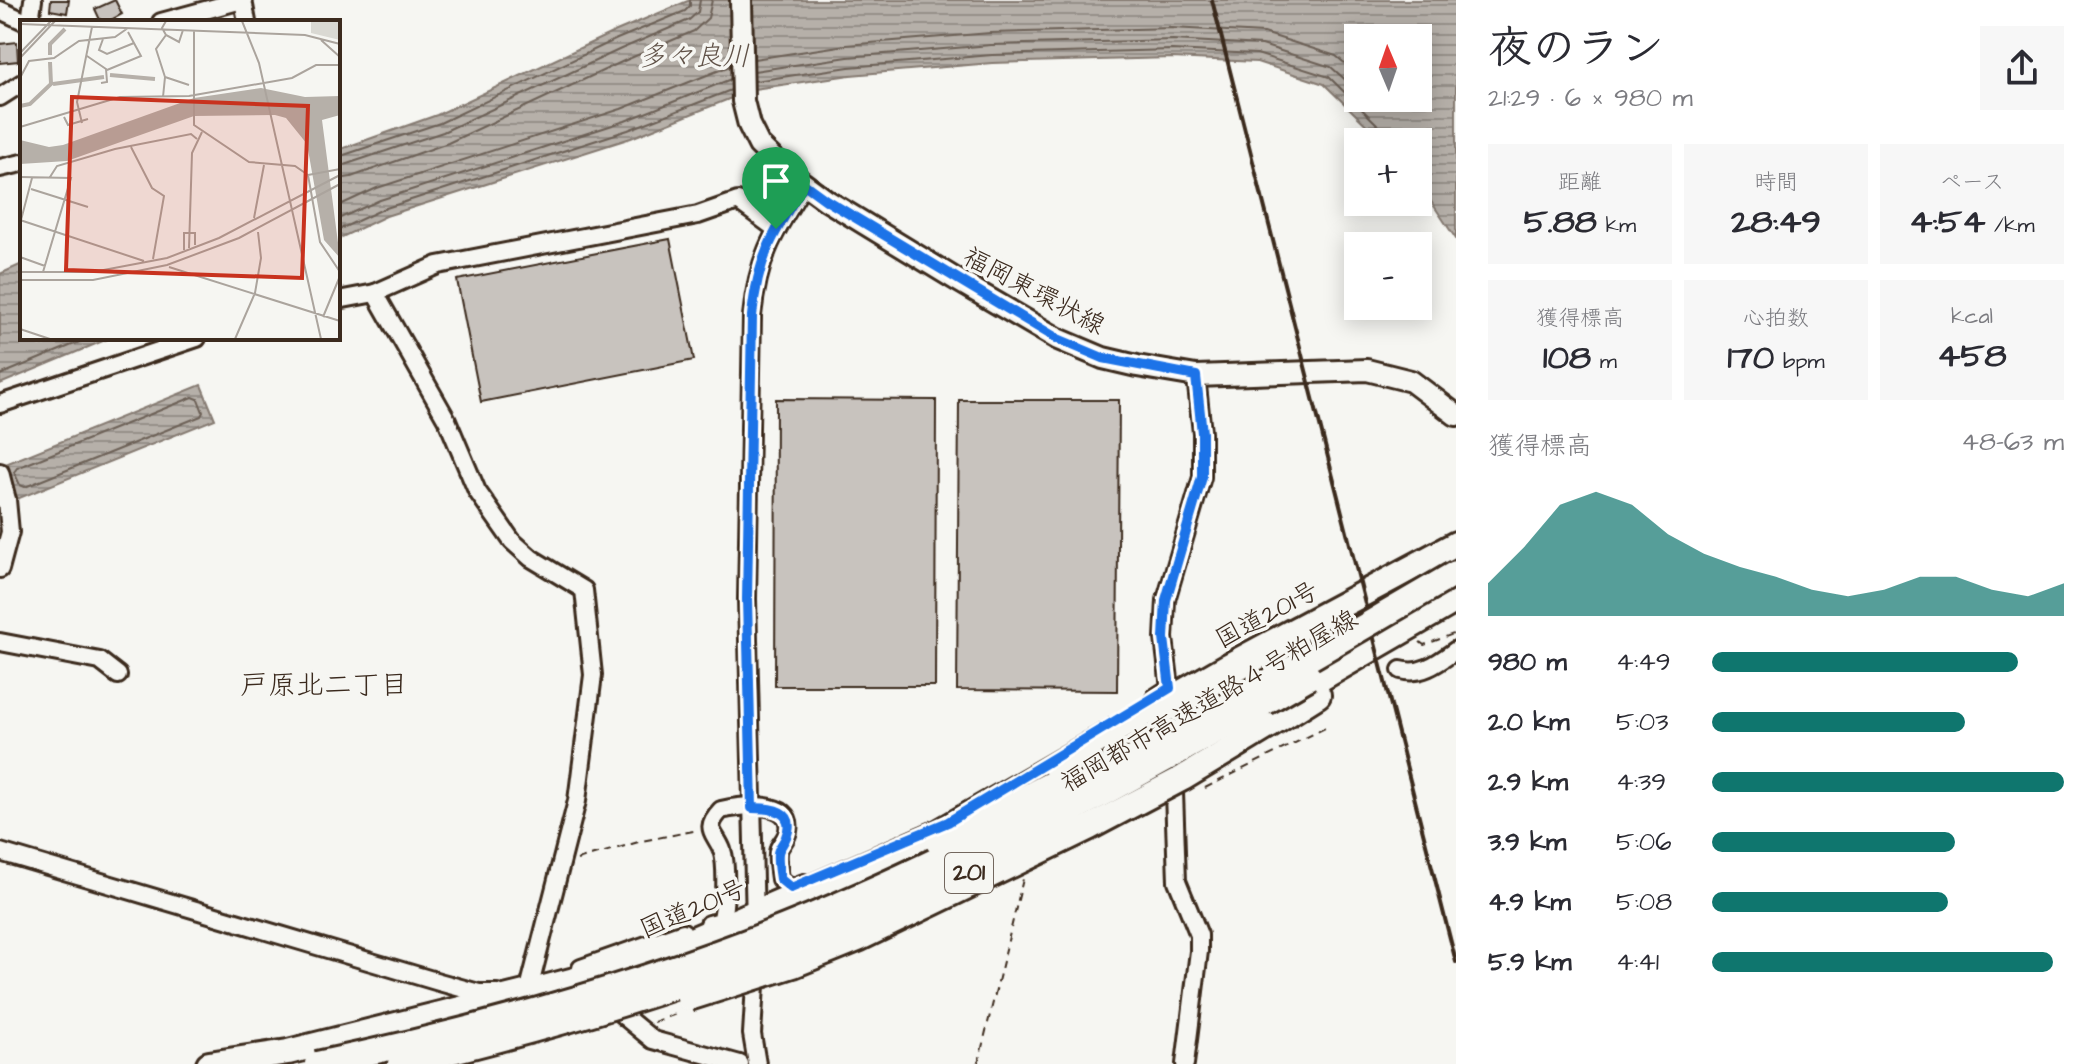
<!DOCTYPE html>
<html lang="ja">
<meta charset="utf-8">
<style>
:root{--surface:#fff;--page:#f7f7f7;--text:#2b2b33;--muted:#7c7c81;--accent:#0f766e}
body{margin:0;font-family:"Architects Daughter","Klee One",sans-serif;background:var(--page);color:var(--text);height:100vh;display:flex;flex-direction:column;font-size:30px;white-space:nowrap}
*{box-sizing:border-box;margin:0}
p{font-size:26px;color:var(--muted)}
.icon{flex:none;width:44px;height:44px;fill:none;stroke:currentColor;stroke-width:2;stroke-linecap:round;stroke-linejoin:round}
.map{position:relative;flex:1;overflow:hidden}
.sheet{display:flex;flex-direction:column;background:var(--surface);width:640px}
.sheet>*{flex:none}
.needle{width:52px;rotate:358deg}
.controls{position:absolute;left:1344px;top:24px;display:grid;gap:16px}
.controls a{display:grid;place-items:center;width:88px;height:88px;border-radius:0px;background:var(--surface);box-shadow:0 4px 20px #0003;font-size:40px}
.pin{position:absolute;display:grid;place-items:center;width:68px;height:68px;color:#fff;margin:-82px -34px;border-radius:50% 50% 50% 0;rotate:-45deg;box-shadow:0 0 8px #0007}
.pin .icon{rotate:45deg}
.round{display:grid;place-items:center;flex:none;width:84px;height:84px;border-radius:0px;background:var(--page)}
.head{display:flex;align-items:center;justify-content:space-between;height:136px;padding:0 32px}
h1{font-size:44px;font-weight:800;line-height:60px}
.figures{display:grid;grid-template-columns:repeat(3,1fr);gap:12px;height:136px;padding:8px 32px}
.figures div{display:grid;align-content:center;border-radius:0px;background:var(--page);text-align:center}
.figures b{font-size:34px;font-weight:800}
.figures small{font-size:22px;font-weight:400}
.figures p{font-size:22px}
.chart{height:224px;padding:16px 32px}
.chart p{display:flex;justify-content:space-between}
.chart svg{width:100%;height:144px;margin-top:8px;fill:var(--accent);opacity:.7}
ul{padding:0 32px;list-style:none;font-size:26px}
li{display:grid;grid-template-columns:128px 96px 1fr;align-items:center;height:60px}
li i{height:20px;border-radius:10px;background:var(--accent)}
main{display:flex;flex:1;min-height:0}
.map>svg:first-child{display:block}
</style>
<main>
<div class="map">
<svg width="1456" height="1064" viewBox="0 0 1456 1064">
<defs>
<pattern id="water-rules" width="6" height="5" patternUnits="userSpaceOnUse" patternTransform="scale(2)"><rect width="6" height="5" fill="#b6b0a9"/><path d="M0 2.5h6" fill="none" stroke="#958f89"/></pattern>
</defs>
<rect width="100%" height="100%" fill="#f6f6f2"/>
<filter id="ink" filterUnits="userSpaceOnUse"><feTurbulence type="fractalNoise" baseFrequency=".0125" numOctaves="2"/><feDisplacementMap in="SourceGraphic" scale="16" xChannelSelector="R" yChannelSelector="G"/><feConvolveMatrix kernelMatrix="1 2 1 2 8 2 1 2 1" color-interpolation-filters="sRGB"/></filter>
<g filter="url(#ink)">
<g fill="url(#water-rules)" stroke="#857a71" stroke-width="2" fill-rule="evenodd">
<path d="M690,0H1456V239L1418,182V142H1384L1324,84L1257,62L1172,58L992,63L850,75L754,89L631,138L386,216L338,239V150L437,115L614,32ZM1358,38H1418V98H1358Z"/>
<path d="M22,264V338H110L0,384V274Z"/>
<path d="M201,385L215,419L17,499L3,465Z"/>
</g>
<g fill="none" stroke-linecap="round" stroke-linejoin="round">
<g stroke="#6c6056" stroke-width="2">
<path d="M754,59L846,45L990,33L1172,28L1264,33L1336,56L1358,74"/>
<path d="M754,71L848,57L991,45L1173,40L1262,45L1331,67L1358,91"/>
<path d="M755,81L849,67L992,55L1172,50L1257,54L1329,77L1383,130L1389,142"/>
<path d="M338,157L440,123L617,39L685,11L690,6V0"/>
<path d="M338,167L443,132L621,49L689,20L698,12L700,0"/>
<path d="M338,179L351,177L448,143L626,60L694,31L708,18L712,0"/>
<path d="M338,206L377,188L621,109L730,66"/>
<path d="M338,219L380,200L625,121L731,79"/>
<path d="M338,230L383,209L628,130L731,90"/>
<path d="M0,375L89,338"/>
<path d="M193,397L198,399L203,412L201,416L25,487L20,485L14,472L17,468Z"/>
</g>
</g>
<g fill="#c8c3be" stroke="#3b2a1e" stroke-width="2">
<path d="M51,0H69L67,13L50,10Z"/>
<path d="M115,0L122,14L111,20L112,22H101L95,9Z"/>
<path d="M17,42L18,61L0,63V44Z"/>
<path d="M670,239L694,360L481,402L457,280Z"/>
<path d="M776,399L936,400L935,686H775Z"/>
<path d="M959,400H1119L1117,691L957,690Z"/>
</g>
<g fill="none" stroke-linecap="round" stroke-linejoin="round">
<g stroke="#3b2a1e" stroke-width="22">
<g id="minor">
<path d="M243,0L247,22"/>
<path d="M0,10L26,22"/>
<path d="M30,22L33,0"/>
<path d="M161,22L242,0"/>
<path d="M0,97L22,83"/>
<path d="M0,168L22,163"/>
<path d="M375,293L447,420L477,491L512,541L531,558L584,590L593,675L577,801L530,985"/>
<path d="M338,300L375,293L438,265L698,215L738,201L776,229"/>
<path d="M0,404L197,338"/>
<path d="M0,472L7,500"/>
<path d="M0,499L7,500L10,532L0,569"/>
<path d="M0,642L100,661L118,675"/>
<path d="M1401,670C1422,676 1439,662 1456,650"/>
<path d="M1156,697L1170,688L1164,638L1166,600L1202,477V433L1196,376"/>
<path d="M1174,792L1177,881L1199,935V951L1185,1064"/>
<path d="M0,852L439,982L479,993H497"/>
<path d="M755,922L747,599L752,316C758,256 773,234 804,184"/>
<path d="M709,924L721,921C726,906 727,864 722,850C716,833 702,830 721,810C740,806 794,798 788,831C787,838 782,842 779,848C776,856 779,870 780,879L791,888L804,883"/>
<path d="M581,968L683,932"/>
<path d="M756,969L752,1034L757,1064"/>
<path d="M619,1000V1012L653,1040L740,1064"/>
</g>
</g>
<g stroke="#3b2a1e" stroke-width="26">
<path id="major" d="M741,0L743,101L749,125L759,145L785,170L826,200L957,280L1058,339L1103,358L1137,366L1196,376L1367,370L1411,381L1456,415"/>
</g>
<g stroke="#3b2a1e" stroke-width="30">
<g id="highway">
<path d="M1292,695L1456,600"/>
<path d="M1269,726L1318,695"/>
<path d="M1163,727L1251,678L1295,642"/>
<path d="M209,1064L288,1052L533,991L620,968L657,955L936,834L1228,666L1456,544"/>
</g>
</g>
<g stroke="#3b2a1e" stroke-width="2" stroke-dasharray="8 6" stroke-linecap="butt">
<path d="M1420,642L1424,645L1456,633"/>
<path d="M1205,788L1327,727"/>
<path d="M577,860L642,841L698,830"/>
<path d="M654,1022L679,1013"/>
<path d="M978,1064L1023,879"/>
</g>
<use href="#minor" stroke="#f6f6f2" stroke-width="16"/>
<use href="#major" stroke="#f6f6f2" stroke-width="20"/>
<use href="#highway" stroke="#f6f6f2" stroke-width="24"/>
<path stroke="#3b2a1e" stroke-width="4" d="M1212,0L1456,962"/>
<g stroke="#3b2a1e" stroke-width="30" stroke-linecap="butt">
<g id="highway-bridge">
<path d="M938,842L1051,784"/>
<path d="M689,998L793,965L860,938L1090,827L1183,778L1269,726"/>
<path d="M317,1064C503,1025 687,973 861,895C1067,804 1261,686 1456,573"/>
<path d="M400,1064C549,1028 697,986 838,924C1000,853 1155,767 1309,677"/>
</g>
</g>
<use href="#highway-bridge" stroke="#f6f6f2" stroke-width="24"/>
</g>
</g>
<g fill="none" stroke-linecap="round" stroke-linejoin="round" filter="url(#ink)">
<g stroke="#fff" stroke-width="16">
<path id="route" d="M804,184L826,200L1058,339L1103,358L1196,376L1202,433V477L1166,600L1164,638L1170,688L948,822L791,888L780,879C779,871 777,862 778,853C779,847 784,843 786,837C797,810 771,808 752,808L747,599L752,316C758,256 773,234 804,184Z"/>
</g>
<use href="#route" stroke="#1a73e8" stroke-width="10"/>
</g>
<g text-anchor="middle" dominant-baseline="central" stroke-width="7" stroke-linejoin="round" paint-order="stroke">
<rect fill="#f6f6f2" stroke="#73675e" stroke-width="2" x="945" y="853" width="48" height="40" rx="6"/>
<g font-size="24" font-weight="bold" fill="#3b2a1e">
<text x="969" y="873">201</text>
</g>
<g font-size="26" fill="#3b2a1e" stroke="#f6f6f2">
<text transform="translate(1034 291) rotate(28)">福岡東環状線</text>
<text transform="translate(1267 615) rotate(-28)">国道201号</text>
<text transform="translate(1209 701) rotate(-30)">福岡都市高速道路４号粕屋線</text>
<text transform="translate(693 909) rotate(-23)">国道201号</text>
</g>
<g font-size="28" font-style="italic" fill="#605248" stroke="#f6f6f2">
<text x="694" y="56">多々良川</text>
</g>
<g font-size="28" fill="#3b2a1e" stroke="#f6f6f2">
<text x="324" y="685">戸原北二丁目</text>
</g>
</g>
<g transform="translate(20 20)">
<rect width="320" height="320" fill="#f6f6f2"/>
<path d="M291,1H320V20L291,13Z" fill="#dad9d3"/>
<path d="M241,68L285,77L320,76V95L302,100L320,238L304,220L287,124L266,98L255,95L174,96L47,141L0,144V120L29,127L43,125L174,78Z" fill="#b6b0a9"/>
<path fill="none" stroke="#b6b0a9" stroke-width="4" d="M30,35V24L45,9M90,55L135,59M33,64L84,57M0,86L10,84L31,64L30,42"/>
<path fill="none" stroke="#aba49d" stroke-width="2" d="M146,1L142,8L146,15L159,22L163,10M222,1L239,43L301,319M0,4L285,15L320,24M174,10V105L229,142L275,146L288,155L300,222L320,252M83,19L79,30L87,34L114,23M301,20L320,37M0,33L31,1M67,36L86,49L87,62L81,63M0,38L35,1M87,50L121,36L108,12M145,57L169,65M0,58L9,41L34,38L59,21L95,17L108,8M143,77L145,57L136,29L146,15M44,97L48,105L68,99M62,103L57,82L72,7M0,107L100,77L169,76L272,58L296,45H320M111,127L132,168L144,176L133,239M288,155L320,149M0,157L51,158L23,252M30,157L37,146L95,129L171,114L177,119M11,169L68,187M234,198L244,145M0,200L124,241M1,200L12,158M169,228L172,133L182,112M164,230V213H175V225M0,237L25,246M149,247L320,301M0,252H73L147,238L199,218L320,155M0,260H73L147,245L219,218L320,164M303,297L320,256M0,309L30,319M215,319L235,273L241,238L238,212"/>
<path fill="#c8321e" fill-opacity="0.15" stroke="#c8321e" stroke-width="4" d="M52,77L288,86L282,258L46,250Z"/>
<rect width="320" height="320" fill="none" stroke="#3b2a1e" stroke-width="4"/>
</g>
</svg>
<div class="controls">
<a><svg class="needle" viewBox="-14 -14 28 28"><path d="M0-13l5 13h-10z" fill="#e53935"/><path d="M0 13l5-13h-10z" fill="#7c7c81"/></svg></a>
<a>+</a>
<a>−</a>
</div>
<div class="pin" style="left:776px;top:229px;background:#1e9e55"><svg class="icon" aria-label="arrive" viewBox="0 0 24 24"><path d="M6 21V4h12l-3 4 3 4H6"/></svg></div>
</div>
<section class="sheet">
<div class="head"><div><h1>夜のラン</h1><p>21:29 · 6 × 980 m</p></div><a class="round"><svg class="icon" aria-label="share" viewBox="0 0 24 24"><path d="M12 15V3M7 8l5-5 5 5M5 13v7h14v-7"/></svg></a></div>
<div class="figures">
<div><p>距離</p><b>5.88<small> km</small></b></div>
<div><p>時間</p><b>28:49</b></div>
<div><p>ペース</p><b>4:54<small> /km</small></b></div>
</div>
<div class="figures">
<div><p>獲得標高</p><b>108<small> m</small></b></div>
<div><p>心拍数</p><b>170<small> bpm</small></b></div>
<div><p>kcal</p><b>458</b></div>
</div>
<div class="chart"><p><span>獲得標高</span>48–63 m</p>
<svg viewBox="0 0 160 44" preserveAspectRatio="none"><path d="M0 44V34L10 23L20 10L30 6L40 10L50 19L60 25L70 29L80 32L90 36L100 38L110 36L120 32L130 32L140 36L150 38L160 34V44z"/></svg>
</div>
<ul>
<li><b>980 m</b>4:49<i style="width:87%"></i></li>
<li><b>2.0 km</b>5:03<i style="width:72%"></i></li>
<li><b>2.9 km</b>4:39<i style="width:100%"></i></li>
<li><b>3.9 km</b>5:06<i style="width:69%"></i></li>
<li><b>4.9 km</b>5:08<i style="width:67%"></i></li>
<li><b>5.9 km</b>4:41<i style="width:97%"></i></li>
</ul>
</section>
</main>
